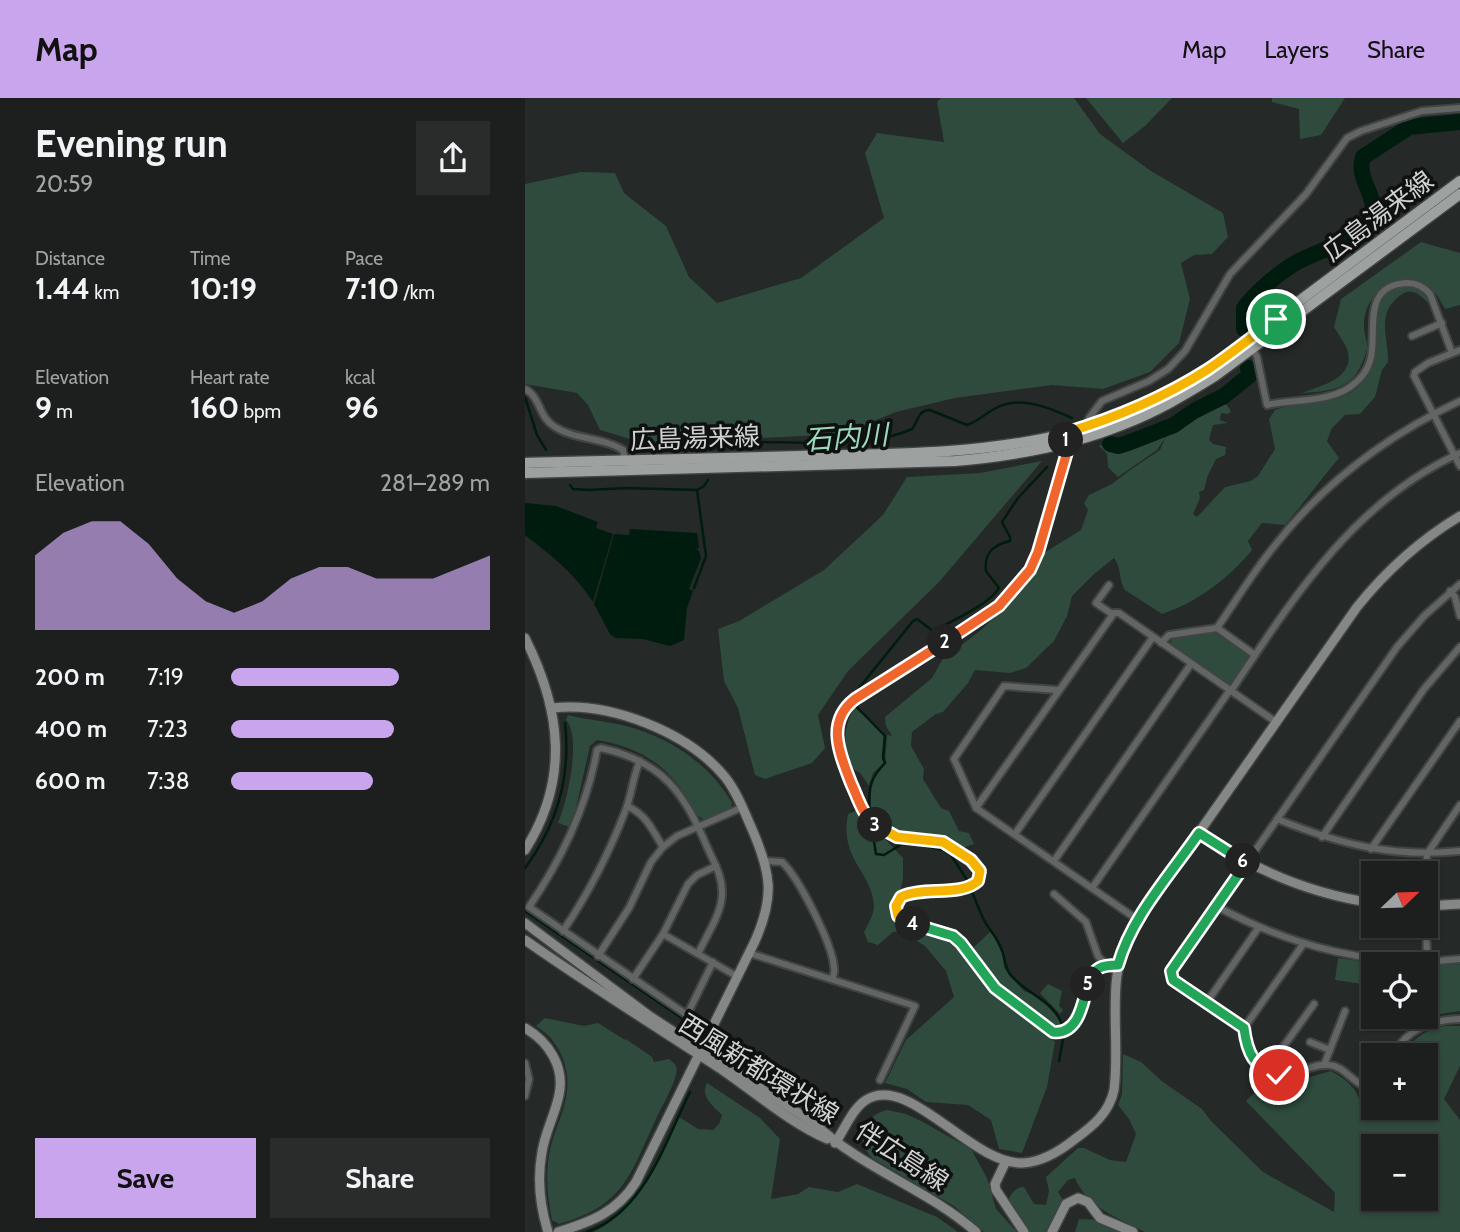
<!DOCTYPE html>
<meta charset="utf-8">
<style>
:root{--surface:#1c1f1d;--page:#292c2a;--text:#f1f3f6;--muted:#a0a2a4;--line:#3a3d3b;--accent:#c9a5ee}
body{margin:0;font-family:Cabin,"Noto Sans JP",sans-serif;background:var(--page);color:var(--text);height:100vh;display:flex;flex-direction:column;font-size:26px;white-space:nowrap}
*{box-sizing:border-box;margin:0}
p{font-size:23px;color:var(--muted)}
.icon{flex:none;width:38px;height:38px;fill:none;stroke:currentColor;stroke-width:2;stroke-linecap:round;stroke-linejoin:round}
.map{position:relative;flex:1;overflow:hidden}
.details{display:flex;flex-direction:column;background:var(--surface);width:525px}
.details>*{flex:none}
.needle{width:46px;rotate:67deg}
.controls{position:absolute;left:836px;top:763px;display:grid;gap:14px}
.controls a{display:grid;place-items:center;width:77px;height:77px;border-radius:0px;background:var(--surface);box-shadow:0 2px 5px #0004,0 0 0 2px var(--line);font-size:35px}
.pin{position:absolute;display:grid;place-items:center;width:60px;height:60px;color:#fff;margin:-30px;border:4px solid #fff;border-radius:50%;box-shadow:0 2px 7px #0007}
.km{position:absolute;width:35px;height:35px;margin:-18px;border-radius:50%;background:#222;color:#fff;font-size:19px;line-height:35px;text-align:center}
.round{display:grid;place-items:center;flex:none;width:74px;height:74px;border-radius:0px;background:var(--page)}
.summary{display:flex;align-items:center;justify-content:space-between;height:119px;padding:0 35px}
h1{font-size:38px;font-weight:700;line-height:52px}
.figures{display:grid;grid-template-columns:repeat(3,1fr);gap:10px;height:119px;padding:7px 35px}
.figures div{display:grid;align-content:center}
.figures b{font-size:30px;font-weight:700}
.figures small{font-size:19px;font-weight:400}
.figures p{font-size:19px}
.chart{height:196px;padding:14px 35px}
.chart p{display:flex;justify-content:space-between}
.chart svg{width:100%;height:126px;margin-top:7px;fill:var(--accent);opacity:.7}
.action{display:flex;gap:14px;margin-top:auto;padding:14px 35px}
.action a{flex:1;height:80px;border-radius:0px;background:var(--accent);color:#111;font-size:28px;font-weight:700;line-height:80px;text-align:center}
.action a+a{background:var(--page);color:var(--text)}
ul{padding:0 35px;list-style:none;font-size:23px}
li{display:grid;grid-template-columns:112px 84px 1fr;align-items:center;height:52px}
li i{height:18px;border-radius:9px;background:var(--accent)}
header{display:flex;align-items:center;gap:42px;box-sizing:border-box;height:98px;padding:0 35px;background:var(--accent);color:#111}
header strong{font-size:33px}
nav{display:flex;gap:38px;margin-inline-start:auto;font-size:24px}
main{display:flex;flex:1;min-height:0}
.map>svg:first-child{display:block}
</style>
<header>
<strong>Map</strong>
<nav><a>Map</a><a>Layers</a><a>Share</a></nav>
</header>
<main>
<section class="details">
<div class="summary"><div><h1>Evening run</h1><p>20:59</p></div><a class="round"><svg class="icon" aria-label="share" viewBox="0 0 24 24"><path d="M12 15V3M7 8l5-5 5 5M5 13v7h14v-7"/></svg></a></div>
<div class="figures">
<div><p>Distance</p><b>1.44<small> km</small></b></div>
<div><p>Time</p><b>10:19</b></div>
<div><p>Pace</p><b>7:10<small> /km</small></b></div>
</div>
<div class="figures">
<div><p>Elevation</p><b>9<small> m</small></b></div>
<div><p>Heart rate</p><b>160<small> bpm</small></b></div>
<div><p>kcal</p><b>96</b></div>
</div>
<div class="chart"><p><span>Elevation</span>281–289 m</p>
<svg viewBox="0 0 160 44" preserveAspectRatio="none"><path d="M0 44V18L10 10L20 6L30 6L40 14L50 26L60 34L70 38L80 34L90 26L100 22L110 22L120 26L130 26L140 26L150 22L160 18V44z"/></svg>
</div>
<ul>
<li><b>200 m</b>7:19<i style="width:65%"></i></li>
<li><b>400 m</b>7:23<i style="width:63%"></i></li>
<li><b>600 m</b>7:38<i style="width:55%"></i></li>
</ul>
<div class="action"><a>Save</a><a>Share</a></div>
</section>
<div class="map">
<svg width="935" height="1134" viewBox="0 0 935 1134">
<rect width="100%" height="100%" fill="#252927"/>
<g fill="#2e4b3d" fill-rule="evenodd">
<path d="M416,0H549L575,36L626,73L698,115L703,139L687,156L669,157L656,165L665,201L654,245L625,274L578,291L527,287L430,300L371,314L317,336L122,346L75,332L63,307L52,295L0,286V86L56,74L90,75L99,95L141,128L164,179L192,205L276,180L359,120L340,55L352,35L419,44L412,4Z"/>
<path d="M561,0H647L620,28L598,45Z"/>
<path d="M747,0H820L796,37L775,41L774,11L747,4Z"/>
<path d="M896,144L935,155V207L920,211C911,194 905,184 885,183C858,181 838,203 839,230C839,237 843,244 842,251C840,260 836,269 831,276C818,293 796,294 777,295C795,288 829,281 823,254C821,246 813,236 809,229L816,201Z"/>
<path d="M875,189C890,189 900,191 905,206C899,202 895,195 887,194C881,193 877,196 872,200C851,218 864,242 863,264L857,272L850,299L835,316L820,317L807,330L802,343L814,360C795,382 779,405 760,427L737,425L723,443L727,452C704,480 673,504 637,516L600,492C593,481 597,470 589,460L569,476L547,498L542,518L529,543L501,570L485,575L450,572L443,585L418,614L411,616L387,634L386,648L399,671L398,681L416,710L424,713L434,733L444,735L449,746L440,749L441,755L415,740L369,734L346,719C347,693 340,688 360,666L362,637L367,638L361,628L360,619L407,580L417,562L456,532L484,505L508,476L519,455L556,432L563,412L559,405L564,397L587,386L605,372L635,352L640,340L632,352L593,379L583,369L582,356L574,348L576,347C594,366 616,340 637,338L640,340V336L651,332L653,334L674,317L701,306L706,313L703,316L696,315L695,322L703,325L688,327L684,342L688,346L701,349L700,357L691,361L683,377L679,392L674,394L675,400L668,416L672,419L700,389L726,383L733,378L750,351L744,321L750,312C775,302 811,309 832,290C871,256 825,206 875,189Z"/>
<path d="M517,363L414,484L323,573L293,617L300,650L287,665L240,681L230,677L213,610L199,583L193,531L214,523L299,472L358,417L382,379L455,375Z"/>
<path d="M689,534L726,559L707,587L700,584L645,545L648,540Z"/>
<path d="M330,610L359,636L357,661L359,665L348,675L344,688L335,675L325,669C318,652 318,626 330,610Z"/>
<path d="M43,617C62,622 82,623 101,628C144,639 185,666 207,705L206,710L180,722C169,718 161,697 153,687C134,661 104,647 72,642L65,648L50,714L44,729L33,725C42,704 57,639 41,622Z"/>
<path d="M333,712L378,760V781L369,818L381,831L421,842L440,856L498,917L530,944L522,989L497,1055L474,1051L466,1022L443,1007L401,1004L382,991L360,985L381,942L429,899L421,873L400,848L376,833L368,834L353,847L343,844L339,834C343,826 349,816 349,808C347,773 314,762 323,716Z"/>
<path d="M466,833L478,857L479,869L484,877L499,893L515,899L533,920L536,930L532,932L475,891L448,856L449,849Z"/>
<path d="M813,860L857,866H849V901L840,900L838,886L810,882Z"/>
<path d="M935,866V913L901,918V868Z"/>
<path d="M523,886L537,893L534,908L538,912L535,916L515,895Z"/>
<path d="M20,920L59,928L73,925L100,942L101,941L127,959L129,964L144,961L150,966L152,971C150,988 138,1005 131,1021C105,1077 99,1108 34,1126L27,1122C23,1101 20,1079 24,1057C27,1038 36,1022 40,1004C48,975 37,944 11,928Z"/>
<path d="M918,928H935V968L919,1001L935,1022V1134H620C594,1121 561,1108 550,1080L543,1082L533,1094L538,1102L522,1134H505L483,1103C486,1096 490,1089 499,1089L509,1106L521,1107L524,1093L521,1079L553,1050H559L585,1062L601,1064L611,1036L604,1021L593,1007L597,996L598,956L616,964L638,984L677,1011L686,1023L738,1074L809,1114L810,1095L721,1003L729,995L806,973C820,981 830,988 835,1003L874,1021L877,1010H901V957H877C886,943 900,931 918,928ZM849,1048H901V1101H849Z"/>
<path d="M182,985L235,1020L255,1041L246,1101L273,1096L284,1089L313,1094L332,1086L412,1119L433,1134H69C115,1110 133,1063 154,1019L173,1031L188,1032L194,1026L197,1017C188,1008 175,999 182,985Z"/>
<path d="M362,1012L381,1016L398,1024L446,1051L462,1080L471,1111L492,1134H459L429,1108L347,1060C328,1040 338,1018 362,1012Z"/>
<path d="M554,1121L576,1122L593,1134H550Z"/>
</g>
<g fill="#001c0f">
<path d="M0,405L31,408L73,424L71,430L88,436L68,504C50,476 26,457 0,437Z"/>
<path d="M105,431L172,435L174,450L171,451L174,453L176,460L164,491L168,493L162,510L159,542L145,548L118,541L90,540L85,536L69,506L89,436L104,437Z"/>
</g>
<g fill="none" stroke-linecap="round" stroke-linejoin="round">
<g stroke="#001c0f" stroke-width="2.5">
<path d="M0,299L12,337L21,352"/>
<path d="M201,348L208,344C263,342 337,353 387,331C394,322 393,312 405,312L442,327C452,324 461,315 471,310C495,297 525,310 547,320"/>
<path d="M45,387L48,391L64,392L101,390L172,392L179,388L183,382"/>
<path d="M169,490L181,458L172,392"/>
<path d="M330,595L388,523L392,521L408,533C425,524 465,506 474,490L461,473C459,455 468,447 485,443V439L477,424L493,400L522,369"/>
<path d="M330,607L360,638L358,659L360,665C345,681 344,688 344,710"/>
<path d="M343,726L348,737L351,756L359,757L377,746H391L418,752L426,757L444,785"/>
<path d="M0,770C32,727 46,678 40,625"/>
<path d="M446,791C450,801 454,812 459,822C464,832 472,839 476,850C480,858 479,868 485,876C500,896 530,902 538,929"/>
<path d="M0,813L161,923"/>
<path d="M534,963L539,936"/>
<path d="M62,1134C120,1114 140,1044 165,994"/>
</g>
<g stroke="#001c0f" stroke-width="16">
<path d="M719,231V210L722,206C735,191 750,178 767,167C788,153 841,142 847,116C852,96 831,82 838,59L884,29L935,24"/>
<path d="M585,346L593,348L603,345L649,327L669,313L699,298L725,277L723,270"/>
</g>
<g stroke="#404442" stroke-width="10">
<g id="street">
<path d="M887,238L917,225"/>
<path d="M728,251L732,259L742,307C769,301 809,305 830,285C840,277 846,265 847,252C850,225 840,187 882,185C891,185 899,189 905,196L927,255"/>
<path d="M935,252L903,265L890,274L889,278L935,368"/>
<path d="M0,291C16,299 13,319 30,329C50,342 78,339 98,352L100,364"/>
<path d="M566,328L564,320L577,303L624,283L643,271L660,253L705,176L781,96L822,40L836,33L897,13L935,10"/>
<path d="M584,487L571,505L587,516"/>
<path d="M925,493L930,499L935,518"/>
<path d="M692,530C710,504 727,476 747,451C798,385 861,338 935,303"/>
<path d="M636,545L644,537L692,530L730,557"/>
<path d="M533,592L479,588L429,661L451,710L613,822"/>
<path d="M706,593C768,500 829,403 935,355"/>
<path d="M102,708C122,717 127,732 138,749"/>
<path d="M451,710L589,515H594L751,624"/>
<path d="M752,721C814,746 868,760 935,753"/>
<path d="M490,736L628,539"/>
<path d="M797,739L899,591L935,549"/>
<path d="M846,751L935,623"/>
<path d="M240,763L257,764C274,780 308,847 309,870C310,873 308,879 307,881"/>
<path d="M529,763L666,566"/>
<path d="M191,768L172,777L163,786L138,836L213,879"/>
<path d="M901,775L902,756L935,707"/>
<path d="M567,790L705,592"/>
<path d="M529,796L561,824L573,858L581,867"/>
<path d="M901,799V801"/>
<path d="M691,808C765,848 851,871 935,861"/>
<path d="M901,815L902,862"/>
<path d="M38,833C65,793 84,756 101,711C107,695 108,678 115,663"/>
<path d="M224,855L390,908L355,982"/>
<path d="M173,856C181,838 196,817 197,797C198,780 190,766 183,751C159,695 139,664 76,650L72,652C62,709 36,762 4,809L162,917L188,864"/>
<path d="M73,858L104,810L126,764L138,749L152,738L218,709"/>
<path d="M108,881L138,836"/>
<path d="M682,904L734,829"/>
<path d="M719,930L779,845"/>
<path d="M785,944L805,952"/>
<path d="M868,957C882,930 907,922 935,921"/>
<path d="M0,965L4,981L0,998"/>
<path d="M799,967L820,913"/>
<path d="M741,973L789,906"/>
<path d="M849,986L837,987C825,981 818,968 804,967C790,965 776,975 762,977C732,981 722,954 719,930L648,882L645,875L872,549L899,518L935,486"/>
</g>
</g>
<g stroke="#404442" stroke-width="12">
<g id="secondary">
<path d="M541,340L542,354L513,454L505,472L496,484L462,517L325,605L314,622L312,642L318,664L342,719L358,733L372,739L421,745L446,762L455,773L453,783C436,799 397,788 376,799L370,811L376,821L428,838L436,845L470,890L528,934C559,939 557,890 569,873L576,868L593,867"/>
<path d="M0,540C36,612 45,681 0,752"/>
<path d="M27,610C84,603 163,634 200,679C212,694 219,713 227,731C246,775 250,798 230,843L111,1084C92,1114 66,1124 33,1134"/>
<path d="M674,735C727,771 785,796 849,805"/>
<path d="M901,808L935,806"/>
<path d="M0,825L126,919L290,1026C338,1071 402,1091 451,1134"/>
<path d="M0,842C64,887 130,928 196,971C231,995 264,1024 302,1041"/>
<path d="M0,930C24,944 40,969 34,997C30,1017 20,1034 17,1054C12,1081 15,1108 23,1134"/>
<path d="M310,1045C320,1031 327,1011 341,1002C385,975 446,1067 498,1065C518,1064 535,1053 550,1041C568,1028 584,1015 589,992C596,938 579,879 607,830L832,509C861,473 895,442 935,418"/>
<path d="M481,1063L470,1086L471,1092L499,1134"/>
<path d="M527,1134L541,1106L553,1100L563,1104L575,1120L608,1134"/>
</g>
</g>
<g stroke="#404442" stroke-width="13">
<g id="primary">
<path d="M0,365C92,363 184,360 275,358C363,356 453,357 539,336C590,323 638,298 683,271L935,83"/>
<path d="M0,375L430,363C488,358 545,348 599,326C631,314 661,296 690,278L935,96"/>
</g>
</g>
<use href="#street" stroke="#636564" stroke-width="6"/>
<use href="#secondary" stroke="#848785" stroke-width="9"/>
<use href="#primary" stroke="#9da19f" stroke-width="10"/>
</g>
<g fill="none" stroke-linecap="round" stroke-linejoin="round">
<g stroke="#fff" stroke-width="14">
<path id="split-1" d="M541,342L540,335C590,320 638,300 682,272C706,256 728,238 751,221"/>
</g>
<g stroke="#fff" stroke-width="14">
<path id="split-2" d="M420,544L474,508L505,472L513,454L542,354L541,342"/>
</g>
<g stroke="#fff" stroke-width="14">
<path id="split-3" d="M350,727C337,716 333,700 326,685C315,656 300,624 330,601L420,544"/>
</g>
<g stroke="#fff" stroke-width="14">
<path id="split-4" d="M350,727L372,739L418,744L446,762L455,773L453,783C436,799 397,788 376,799L371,808L373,818L388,826"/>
</g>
<g stroke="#fff" stroke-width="14">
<path id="split-5" d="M388,826L428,838L436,845L470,890L528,934C554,937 558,904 563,886"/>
</g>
<g stroke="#fff" stroke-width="14">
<path id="split-6" d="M563,886C569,869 577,867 593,867C607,818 645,777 674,735L718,763"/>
</g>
<g stroke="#fff" stroke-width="14">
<path id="split-7" d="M718,763L722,764L646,873L648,882L719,930C722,955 729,970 754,977"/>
</g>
<use href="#split-1" stroke="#f5b400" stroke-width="9"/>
<use href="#split-2" stroke="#f0652b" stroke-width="9"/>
<use href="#split-3" stroke="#f0652b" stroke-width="9"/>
<use href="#split-4" stroke="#f5b400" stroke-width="9"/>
<use href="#split-5" stroke="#22a559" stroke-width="9"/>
<use href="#split-6" stroke="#22a559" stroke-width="9"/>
<use href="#split-7" stroke="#22a559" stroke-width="9"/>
</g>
<g text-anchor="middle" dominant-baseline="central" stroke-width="7" stroke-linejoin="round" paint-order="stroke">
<g font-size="26" fill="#d0d2d1" stroke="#0f1110">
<text transform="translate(853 118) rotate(-37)">広島湯来線</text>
<text transform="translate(170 340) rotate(-2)">広島湯来線</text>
<text transform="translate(234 971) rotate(32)">西風新都環状線</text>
<text transform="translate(377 1058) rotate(33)">伴広島線</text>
</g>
<g font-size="28" font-style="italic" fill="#9bdabb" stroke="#0f1110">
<text transform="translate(321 339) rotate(-4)">石内川</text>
</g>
</g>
</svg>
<div class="controls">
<a><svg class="needle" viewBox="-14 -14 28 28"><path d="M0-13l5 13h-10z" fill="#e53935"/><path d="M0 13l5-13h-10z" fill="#a0a2a4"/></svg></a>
<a><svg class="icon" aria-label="locate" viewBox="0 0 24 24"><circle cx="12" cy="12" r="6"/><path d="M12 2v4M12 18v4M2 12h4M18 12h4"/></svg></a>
<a>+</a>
<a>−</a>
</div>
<div class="pin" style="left:751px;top:221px;background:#1e9e55"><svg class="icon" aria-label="arrive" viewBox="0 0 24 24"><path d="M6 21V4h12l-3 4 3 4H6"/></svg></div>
<div class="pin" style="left:754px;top:977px;background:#d93025"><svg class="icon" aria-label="check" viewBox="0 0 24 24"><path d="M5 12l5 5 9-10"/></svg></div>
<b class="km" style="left:541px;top:342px">1</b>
<b class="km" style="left:420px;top:544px">2</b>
<b class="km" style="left:350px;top:727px">3</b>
<b class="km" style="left:388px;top:826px">4</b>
<b class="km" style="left:563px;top:886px">5</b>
<b class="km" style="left:718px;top:763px">6</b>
</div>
</main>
